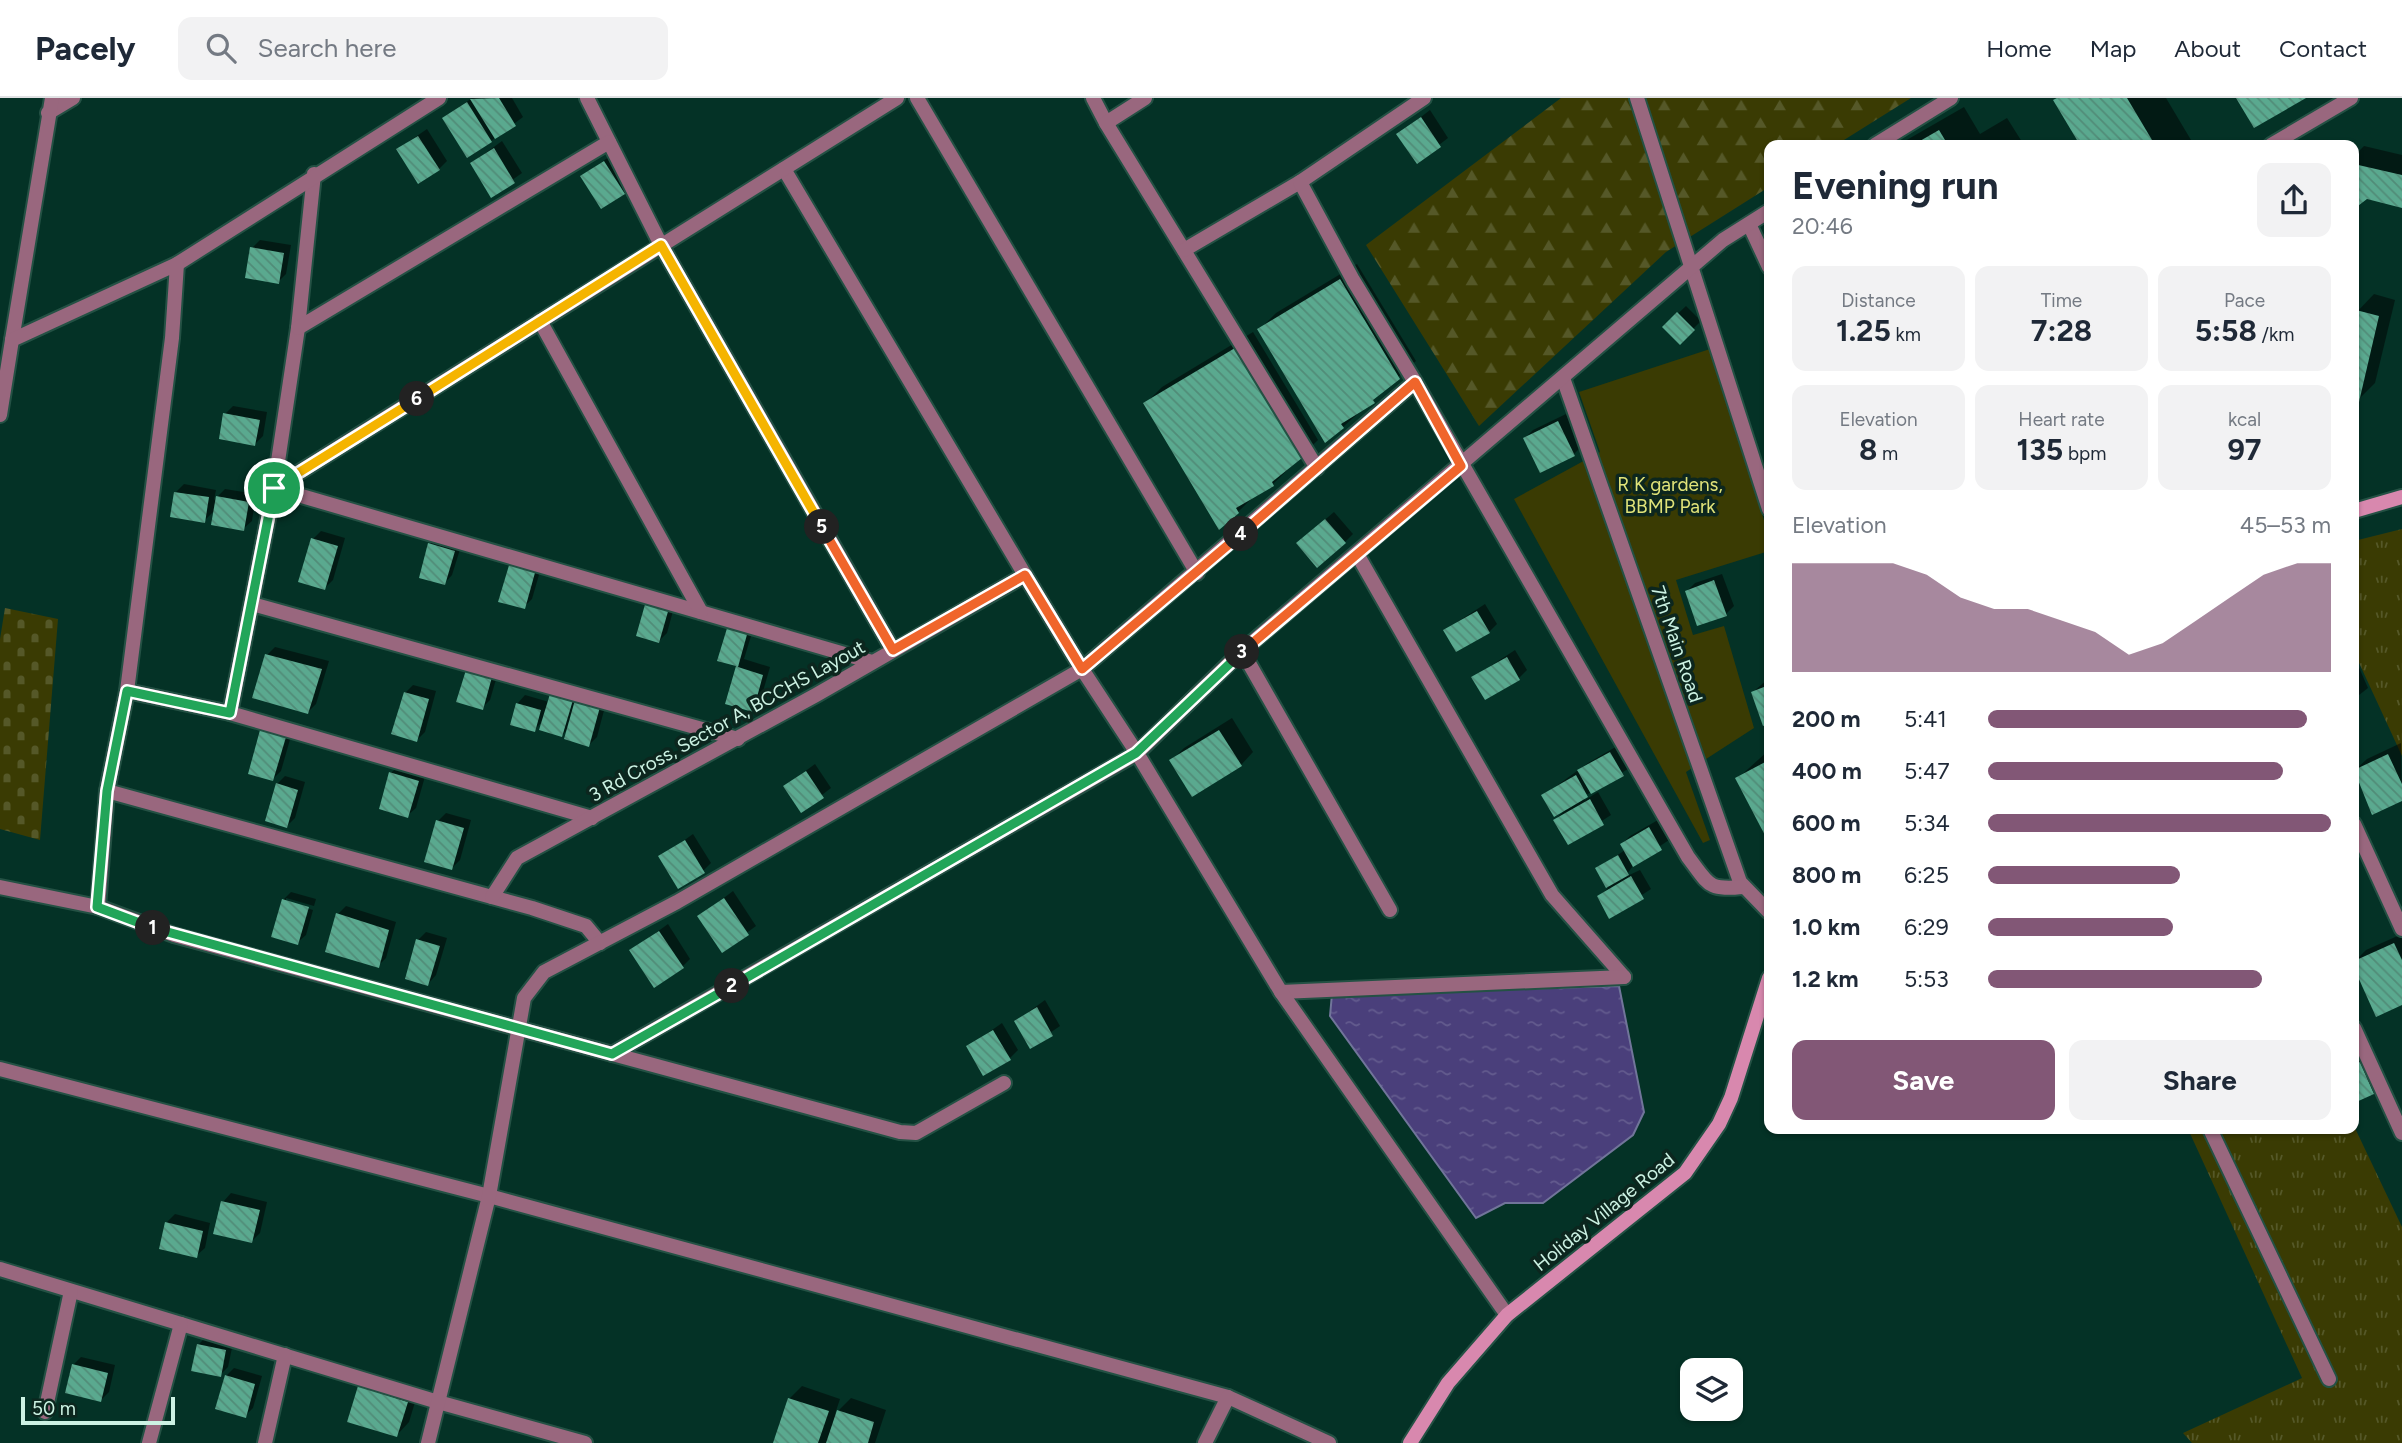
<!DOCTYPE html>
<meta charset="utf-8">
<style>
:root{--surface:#fff;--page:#f2f2f3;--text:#1f2937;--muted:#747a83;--line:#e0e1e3;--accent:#825776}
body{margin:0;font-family:Figtree,sans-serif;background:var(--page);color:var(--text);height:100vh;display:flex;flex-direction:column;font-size:26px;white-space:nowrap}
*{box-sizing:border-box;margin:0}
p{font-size:23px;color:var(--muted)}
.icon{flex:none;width:38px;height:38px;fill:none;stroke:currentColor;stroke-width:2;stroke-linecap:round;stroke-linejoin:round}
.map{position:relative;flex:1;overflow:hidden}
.side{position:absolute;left:1764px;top:42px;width:595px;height:994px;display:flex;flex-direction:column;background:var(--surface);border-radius:14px;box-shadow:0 2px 5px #0004}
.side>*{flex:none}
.buttons{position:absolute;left:1680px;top:1260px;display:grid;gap:14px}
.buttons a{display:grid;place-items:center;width:63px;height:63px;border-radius:14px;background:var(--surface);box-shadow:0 2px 5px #0004;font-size:35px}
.scale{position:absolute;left:21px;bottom:18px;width:154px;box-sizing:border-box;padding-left:7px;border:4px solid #ccf2e3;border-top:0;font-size:19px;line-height:24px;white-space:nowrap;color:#ccf2e3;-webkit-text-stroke:5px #0c261e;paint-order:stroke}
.pin{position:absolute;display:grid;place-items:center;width:60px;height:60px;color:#fff;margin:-30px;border:4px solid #fff;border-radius:50%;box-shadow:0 2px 7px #0007}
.km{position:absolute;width:35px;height:35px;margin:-18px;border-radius:50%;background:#222;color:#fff;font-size:19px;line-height:35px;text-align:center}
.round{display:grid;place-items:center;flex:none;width:74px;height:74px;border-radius:14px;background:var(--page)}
.overview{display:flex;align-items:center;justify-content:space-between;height:119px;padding:0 28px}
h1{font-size:38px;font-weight:700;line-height:52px}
.figures{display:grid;grid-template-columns:repeat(3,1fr);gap:10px;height:119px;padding:7px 28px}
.figures div{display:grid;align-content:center;border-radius:14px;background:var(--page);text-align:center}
.figures b{font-size:30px;font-weight:700}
.figures small{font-size:19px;font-weight:400}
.figures p{font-size:19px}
.chart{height:196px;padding:14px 28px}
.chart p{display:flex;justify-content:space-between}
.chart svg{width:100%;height:126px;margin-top:7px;fill:var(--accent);opacity:.7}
.button{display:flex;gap:14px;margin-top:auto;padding:14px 28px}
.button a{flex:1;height:80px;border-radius:14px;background:var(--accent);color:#fff;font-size:28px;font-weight:700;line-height:80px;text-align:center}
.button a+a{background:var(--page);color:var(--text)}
ul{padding:0 28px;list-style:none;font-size:23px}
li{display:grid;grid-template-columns:112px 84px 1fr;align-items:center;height:52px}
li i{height:18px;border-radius:9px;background:var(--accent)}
header{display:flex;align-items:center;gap:42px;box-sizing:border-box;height:98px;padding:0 35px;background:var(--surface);border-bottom:2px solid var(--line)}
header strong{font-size:33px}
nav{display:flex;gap:38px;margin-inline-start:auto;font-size:24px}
.search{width:490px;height:63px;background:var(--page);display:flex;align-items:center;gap:18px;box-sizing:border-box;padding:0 24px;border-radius:14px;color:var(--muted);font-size:26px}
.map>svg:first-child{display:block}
</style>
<header>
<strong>Pacely</strong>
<div class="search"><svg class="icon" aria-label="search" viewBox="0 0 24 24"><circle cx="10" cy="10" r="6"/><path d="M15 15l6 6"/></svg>Search here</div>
<nav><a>Home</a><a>Map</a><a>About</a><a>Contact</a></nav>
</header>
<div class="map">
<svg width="2402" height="1345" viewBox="0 0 2402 1345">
<defs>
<pattern id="grass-tufts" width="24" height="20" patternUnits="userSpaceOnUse" patternTransform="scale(1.75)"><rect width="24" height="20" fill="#3a3b03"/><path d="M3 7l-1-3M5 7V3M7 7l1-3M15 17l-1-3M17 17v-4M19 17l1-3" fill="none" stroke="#555828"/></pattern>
<pattern id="forest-firs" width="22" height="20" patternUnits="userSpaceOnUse" patternTransform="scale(1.75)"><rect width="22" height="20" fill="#3a3b03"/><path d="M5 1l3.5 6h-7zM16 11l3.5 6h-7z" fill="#555828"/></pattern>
<pattern id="cemetery-stones" width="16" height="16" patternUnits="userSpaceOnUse" patternTransform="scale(1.75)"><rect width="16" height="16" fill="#3a3b03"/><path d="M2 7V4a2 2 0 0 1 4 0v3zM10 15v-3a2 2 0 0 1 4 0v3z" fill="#555828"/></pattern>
<pattern id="water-ripples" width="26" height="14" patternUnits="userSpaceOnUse" patternTransform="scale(1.75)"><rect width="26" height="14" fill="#4a3f7b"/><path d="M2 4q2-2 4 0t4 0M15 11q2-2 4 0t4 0" fill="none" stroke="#635b8e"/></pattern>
<pattern id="building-back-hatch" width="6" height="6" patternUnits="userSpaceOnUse" patternTransform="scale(1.75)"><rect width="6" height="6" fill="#5aa98f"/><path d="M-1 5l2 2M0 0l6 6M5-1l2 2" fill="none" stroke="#518c78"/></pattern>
</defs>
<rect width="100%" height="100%" fill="#043226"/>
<g fill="url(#grass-tufts)">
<path d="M2402,431V658L2354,554V443Z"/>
<path d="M2354,1028L2402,1129V1345H2192L2183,1335L2302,1280L2188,1031Z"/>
</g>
<path fill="url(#forest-firs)" d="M1561,0H1911L1836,47H1769V89L1666,154L1479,328L1366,147Z"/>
<path fill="url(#cemetery-stones)" d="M5,510L58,521L40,742L0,731V541Z"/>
<path fill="#3a3b03" d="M1710,251L1769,438V453L1676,482L1693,537L1724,528L1754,630L1686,674L1710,742L1703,745L1514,401L1600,354L1579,294Z"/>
<path fill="url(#water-ripples)" stroke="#71759a" stroke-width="2" d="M1619,888L1644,1014L1633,1037L1543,1105H1505L1476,1120L1330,918L1332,896Z"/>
<g fill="#0007">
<path d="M472,0H512L523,19L491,43L444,20Z"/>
<path d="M2058,0H2166L2194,47H2082L2055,2Z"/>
<path d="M1964,9L1980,36L2007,20L2024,47H1898Z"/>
<path d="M1430,12L1448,40L1417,64L1399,36Z"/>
<path d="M427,31L447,63L439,71L398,51Z"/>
<path d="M502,43L522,75L491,97L472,65Z"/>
<path d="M2364,48L2402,57V108L2367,99L2354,109V58Z"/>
<path d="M613,56L632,87L624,95L582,78Z"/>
<path d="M260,142L291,147L286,176L278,184L252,150Z"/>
<path d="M1357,166L1416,263L1343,329L1259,232L1276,215Z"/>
<path d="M2374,196L2395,202L2375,285L2358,302L2354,301V217Z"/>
<path d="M1686,208L1701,223L1680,244L1664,229Z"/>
<path d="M1253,234L1318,342L1273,386L1255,397L1238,414L1145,306L1162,289Z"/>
<path d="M233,308L267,314L263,338L255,346L225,316Z"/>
<path d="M1566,316L1582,348L1574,356L1525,340L1533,332Z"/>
<path d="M184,386L216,392L214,402L225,391L256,396L252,423L243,431L215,412L204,423L176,394Z"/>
<path d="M1334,414L1353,436L1345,444L1307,437Z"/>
<path d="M321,433L345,440L333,482L325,490L313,441Z"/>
<path d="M438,438L462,445L452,477L444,486L430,446Z"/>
<path d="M543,463L532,501L524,509L512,465Z"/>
<path d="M1722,476L1734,508L1726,516L1687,493L1695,485Z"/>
<path d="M648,504L673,513L667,535L659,543Z"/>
<path d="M1485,506L1497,526L1489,534L1445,532Z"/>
<path d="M755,525L744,561L770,569L760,604L752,612L737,570L739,567L719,562Z"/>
<path d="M275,549L329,563L316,606L308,614L267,557Z"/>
<path d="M1515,552L1527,572L1519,580L1474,579Z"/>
<path d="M2354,558L2368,590L2354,601Z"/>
<path d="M475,564L499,571L490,602L482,610Z"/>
<path d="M1769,580V624L1764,626L1753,594Z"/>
<path d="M413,587L436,593L425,634L417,642L405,595Z"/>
<path d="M559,588L607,601L597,639L589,647L569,630L562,637L544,622L534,632L517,606L525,597L549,604Z"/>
<path d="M1232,620L1253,654L1241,667L1172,662L1184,650Z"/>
<path d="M270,625L293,631L281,673L273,681L262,633Z"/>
<path d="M2401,645L2402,701L2373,715L2354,673L2367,661Z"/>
<path d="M1619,647L1631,669L1583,699L1585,702L1598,694L1611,717L1568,745L1555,722L1566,711L1544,697L1588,665Z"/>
<path d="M1769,652V741L1737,681Z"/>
<path d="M815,666L831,690L801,713L785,688Z"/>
<path d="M399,667L426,675L416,710L407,718L391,675Z"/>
<path d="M285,678L305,684L295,720L287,728L277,686Z"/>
<path d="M446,715L471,722L460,762L452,770L438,723Z"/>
<path d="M1658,722L1669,742L1635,765L1625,779L1640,772L1651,791L1610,818L1599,799L1608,790L1597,771L1625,752L1622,746L1630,738Z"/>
<path d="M693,736L711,765L703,773L661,759Z"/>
<path d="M733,793L756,828L722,853L700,818Z"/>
<path d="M291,794L316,801L314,808L286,800V804L313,812L306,837L297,845L283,802Z"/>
<path d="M346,808L396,824L386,860L378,868L338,816Z"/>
<path d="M668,826L690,861L682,869L631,853Z"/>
<path d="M426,834L447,840L436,877L428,886L418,842Z"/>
<path d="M2402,836V905L2377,917L2354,864L2366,852Z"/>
<path d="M1045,902L1060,928L1031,948L1016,923Z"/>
<path d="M1002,925L1018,952L1010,960L968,949Z"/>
<path d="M2368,957L2381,986L2373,994L2354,1003V963Z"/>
<path d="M231,1095L267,1104L260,1135L251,1144L223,1104Z"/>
<path d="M175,1116L210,1125L205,1150L196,1158L167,1124Z"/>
<path d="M206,1239L233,1245L228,1269L220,1277L198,1247Z"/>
<path d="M81,1259L115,1267L109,1294L101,1302L73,1267Z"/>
<path d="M234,1270L262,1278L253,1310L245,1318L226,1278Z"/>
<path d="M372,1277L419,1291L409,1324L397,1337L359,1289Z"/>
<path d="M802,1288L840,1301L835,1316L851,1300L886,1312L875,1345H775L790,1300Z"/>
</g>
<g fill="url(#building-back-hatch)">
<path d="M499,0L516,28L495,41L470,1Z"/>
<path d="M2057,0H2127L2155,47H2080L2053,2Z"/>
<path d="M2236,0H2306L2254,30Z"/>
<path d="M467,4L492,44L467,60L442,20Z"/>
<path d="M1421,19L1441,49L1417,66L1396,36Z"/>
<path d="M1939,32L1948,47H1913Z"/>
<path d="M418,38L440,72L418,86L396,51Z"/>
<path d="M494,50L515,85L491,100L470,65Z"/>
<path d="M604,63L625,96L601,111L580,78Z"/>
<path d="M2354,66L2402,77V110L2367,101L2354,111Z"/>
<path d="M250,149L284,155L279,186L245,180Z"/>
<path d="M1340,181L1400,281L1373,302L1375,305L1341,326L1344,330L1325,345L1257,231Z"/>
<path d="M2356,212L2379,218L2359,304L2354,303Z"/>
<path d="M1677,214L1695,232L1680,247L1662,229Z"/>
<path d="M1235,250L1302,360L1272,384L1274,388L1236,410L1239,415L1219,432L1143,305Z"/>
<path d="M223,315L260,322L255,348L219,341Z"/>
<path d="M1558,323L1575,358L1540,375L1523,340Z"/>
<path d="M174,394L209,399L205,425L170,419Z"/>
<path d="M216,398L249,404L244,433L211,427Z"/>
<path d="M1325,421L1346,445L1317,470L1296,445Z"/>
<path d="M311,440L338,448L325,492L298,484Z"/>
<path d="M428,445L455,453L445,487L419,480Z"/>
<path d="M510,464L536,471L525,511L498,504Z"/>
<path d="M1714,482L1727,518L1697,528L1685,493Z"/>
<path d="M646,503L669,510L659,545L636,538Z"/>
<path d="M1477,513L1490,535L1456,554L1443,532Z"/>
<path d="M728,527L748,533L738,569L763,577L753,614L725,606L736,568L717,563Z"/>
<path d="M265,556L322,571L308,616L252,600Z"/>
<path d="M1507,559L1520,582L1485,602L1471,579Z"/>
<path d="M466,572L492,579L483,612L456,604Z"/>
<path d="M1769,587V626L1763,628L1751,594Z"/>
<path d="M404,594L429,601L417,644L391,636Z"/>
<path d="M550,596L573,602L562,639L539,632Z"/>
<path d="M575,602L600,609L589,649L564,641Z"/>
<path d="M516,605L541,612L535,634L510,627Z"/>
<path d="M260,632L286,639L273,683L248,676Z"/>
<path d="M1219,632L1242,668L1192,699L1169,662Z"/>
<path d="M1610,654L1624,678L1591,696L1577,672Z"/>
<path d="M2388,656L2402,686V703L2372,717L2354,672Z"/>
<path d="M1769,662V745L1735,680Z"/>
<path d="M806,673L824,700L801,715L783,688Z"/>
<path d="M389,674L419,683L408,720L379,711Z"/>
<path d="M1576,677L1588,699L1554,719L1541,697Z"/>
<path d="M276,685L298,692L287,730L265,723Z"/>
<path d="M1590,701L1604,727L1568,747L1553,722Z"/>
<path d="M436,722L464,730L452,772L424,764Z"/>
<path d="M1649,729L1662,752L1633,769L1620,746Z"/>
<path d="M685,742L705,775L678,791L658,758Z"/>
<path d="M1618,757L1629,777L1606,790L1595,770Z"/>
<path d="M1631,778L1644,801L1609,821L1597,798Z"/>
<path d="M724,800L749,837L722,855L697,818Z"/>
<path d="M282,801L309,809L298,847L271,839Z"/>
<path d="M336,815L389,832L379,870L325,854Z"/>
<path d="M659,833L684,870L654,890L629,852Z"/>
<path d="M416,841L440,848L428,888L405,881Z"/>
<path d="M2394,845L2402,862V907L2376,919L2354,870V863Z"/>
<path d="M1037,909L1053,938L1030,951L1014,923Z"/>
<path d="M993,932L1011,962L983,978L966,948Z"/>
<path d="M2360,964L2374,996L2354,1005V966Z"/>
<path d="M221,1103L260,1112L252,1145L213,1136Z"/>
<path d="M165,1124L203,1133L197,1160L159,1151Z"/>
<path d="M197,1246L226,1252L221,1279L191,1273Z"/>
<path d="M72,1266L108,1275L101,1304L65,1295Z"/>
<path d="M225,1277L255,1286L246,1320L215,1311Z"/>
<path d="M358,1288L408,1304L397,1339L347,1324Z"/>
<path d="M788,1300L829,1313L818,1345H773Z"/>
<path d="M837,1312L874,1324L868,1345H826Z"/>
</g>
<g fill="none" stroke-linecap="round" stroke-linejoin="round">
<g stroke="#245144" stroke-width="18">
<g id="street">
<path d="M587,0L661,147L893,552"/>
<path d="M917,0L1197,475"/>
<path d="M1093,0L1106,25"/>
<path d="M1145,0L1106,25L1317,370"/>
<path d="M1637,0L1769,411"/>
<path d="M48,15L73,0"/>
<path d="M1875,47L1951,0"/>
<path d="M2271,47L2351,0"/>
<path d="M784,71L1025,477"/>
<path d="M314,76L298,230L274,390L872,564"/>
<path d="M1749,126L1769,169"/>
<path d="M1184,152L1300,84"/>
<path d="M177,166L439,0"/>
<path d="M540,223L701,514"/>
<path d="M298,230L609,44"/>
<path d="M12,242L52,0"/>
<path d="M1563,280L1740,784L1769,814"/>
<path d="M1415,284L1688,759C1710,788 1707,792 1744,789"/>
<path d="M0,317L12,242L177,166L172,240L127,593L107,693L98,809L174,837L900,1034L916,1035L1004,985"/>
<path d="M1357,456L1552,797L1624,879"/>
<path d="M252,506L738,641"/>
<path d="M1242,553L1390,812"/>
<path d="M127,593L230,615"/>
<path d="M107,693L532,810L586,828L600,845"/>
<path d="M592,720L230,615L274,390L897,0"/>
<path d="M2354,726L2402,831"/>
<path d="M0,789L98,809"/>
<path d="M492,799L517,760L816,597L1025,477L1082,571L1415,284L1353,182L1300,84L1424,0"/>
<path d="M1281,894L1624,879"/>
<path d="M2354,930L2402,1035"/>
<path d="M0,971L489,1098L1228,1299L1329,1345"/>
<path d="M2210,1031L2329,1281"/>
<path d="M0,1171L438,1304L585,1345"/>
<path d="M1507,1217L1281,894L1137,655L1242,553L1723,142L1769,113"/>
<path d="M45,1314L71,1193"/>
<path d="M149,1345L181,1226"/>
<path d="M265,1345L285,1257"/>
<path d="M428,1345L489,1098L524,900L544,874L677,804L1082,571L1137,655L612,956"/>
<path d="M1205,1345L1228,1299"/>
</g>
</g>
<g stroke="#245144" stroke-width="18">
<g id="secondary">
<path d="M2354,413L2402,399"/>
<path d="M1410,1345L1448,1285L1507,1217L1685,1075L1719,1026L1731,1000L1769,880"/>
</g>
</g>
<use href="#street" stroke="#99677e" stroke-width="14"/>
<use href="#secondary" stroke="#d888ae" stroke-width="14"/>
</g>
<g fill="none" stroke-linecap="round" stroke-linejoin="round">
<g stroke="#fff" stroke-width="14">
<path id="split-1" d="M153,830L97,809L107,693L127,593L230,615L274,390"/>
</g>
<g stroke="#fff" stroke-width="14">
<path id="split-2" d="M153,830L612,956L732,888"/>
</g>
<g stroke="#fff" stroke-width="14">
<path id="split-3" d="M732,888L1136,655L1242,554"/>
</g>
<g stroke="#fff" stroke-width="14">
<path id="split-4" d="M1241,436L1415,284L1461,368L1242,554"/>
</g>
<g stroke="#fff" stroke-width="14">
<path id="split-5" d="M822,429L893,552L1025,477L1082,571L1241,436"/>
</g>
<g stroke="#fff" stroke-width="14">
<path id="split-6" d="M417,301L661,147L822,429"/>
</g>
<g stroke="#fff" stroke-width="14">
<path id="split-7" d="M274,390L417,301"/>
</g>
<use href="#split-1" stroke="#22a559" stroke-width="9"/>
<use href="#split-2" stroke="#22a559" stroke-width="9"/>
<use href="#split-3" stroke="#22a559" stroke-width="9"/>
<use href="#split-4" stroke="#f0652b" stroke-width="9"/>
<use href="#split-5" stroke="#f0652b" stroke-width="9"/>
<use href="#split-6" stroke="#f5b400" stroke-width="9"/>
<use href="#split-7" stroke="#f5b400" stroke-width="9"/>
</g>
<g text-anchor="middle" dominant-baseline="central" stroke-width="7" stroke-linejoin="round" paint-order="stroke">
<g font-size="19" fill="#e0e379" stroke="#0c261e">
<text x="1670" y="386">R K gardens,<tspan x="1670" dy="22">BBMP Park</tspan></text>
</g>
<g font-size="19" fill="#ccf2e3" stroke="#0c261e">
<text transform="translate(1677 546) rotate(71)">7th Main Road</text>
<text transform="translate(727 623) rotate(-29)">3 Rd Cross, Sector A, BCCHS Layout</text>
<text transform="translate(1604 1114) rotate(-39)">Holiday Village Road</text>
</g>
</g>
</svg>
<div class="buttons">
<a><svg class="icon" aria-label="layers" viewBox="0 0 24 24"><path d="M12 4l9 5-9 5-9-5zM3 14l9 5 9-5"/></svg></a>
</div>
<div class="scale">50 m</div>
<div class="pin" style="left:274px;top:390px;background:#1e9e55"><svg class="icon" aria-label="arrive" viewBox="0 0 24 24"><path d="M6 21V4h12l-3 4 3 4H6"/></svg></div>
<b class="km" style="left:153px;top:830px">1</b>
<b class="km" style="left:732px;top:888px">2</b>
<b class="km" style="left:1242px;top:554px">3</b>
<b class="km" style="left:1241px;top:436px">4</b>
<b class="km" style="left:822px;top:429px">5</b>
<b class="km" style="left:417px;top:301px">6</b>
<section class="side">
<div class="overview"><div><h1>Evening run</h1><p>20:46</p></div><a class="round"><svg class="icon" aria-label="share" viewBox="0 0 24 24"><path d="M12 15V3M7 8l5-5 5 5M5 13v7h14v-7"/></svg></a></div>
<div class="figures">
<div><p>Distance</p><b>1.25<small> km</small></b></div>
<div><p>Time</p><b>7:28</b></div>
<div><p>Pace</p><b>5:58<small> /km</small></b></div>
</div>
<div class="figures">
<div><p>Elevation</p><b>8<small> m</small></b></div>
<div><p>Heart rate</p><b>135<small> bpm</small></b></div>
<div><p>kcal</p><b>97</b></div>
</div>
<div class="chart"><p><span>Elevation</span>45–53 m</p>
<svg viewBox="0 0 160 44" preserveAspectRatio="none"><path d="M0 44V6L10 6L20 6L30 6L40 10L50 18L60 22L70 22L80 26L90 30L100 38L110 34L120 26L130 18L140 10L150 6L160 6V44z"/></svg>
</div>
<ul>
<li><b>200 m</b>5:41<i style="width:93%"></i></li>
<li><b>400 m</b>5:47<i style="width:86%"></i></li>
<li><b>600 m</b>5:34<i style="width:100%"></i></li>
<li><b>800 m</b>6:25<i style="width:56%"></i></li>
<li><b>1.0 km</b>6:29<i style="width:54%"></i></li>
<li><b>1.2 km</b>5:53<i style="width:80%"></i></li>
</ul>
<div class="button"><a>Save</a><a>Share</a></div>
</section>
</div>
